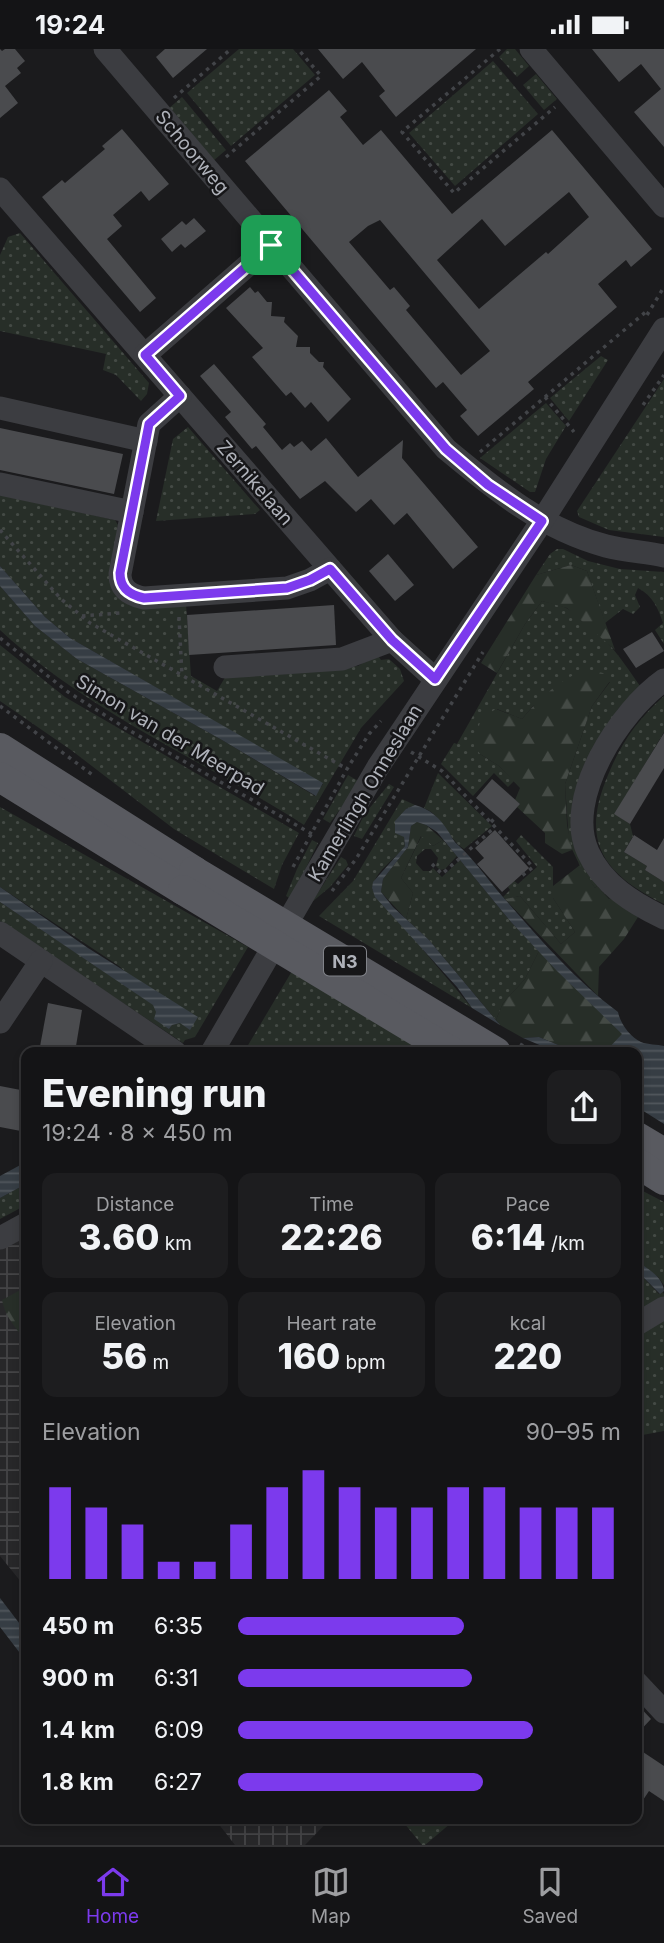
<!DOCTYPE html>
<meta charset="utf-8">
<style>
:root{--surface:#141416;--page:#1d1d1f;--text:#f1f3f6;--muted:#9d9ea1;--line:#333335;--accent:#7c3aed}
body{margin:0;font-family:Inter,sans-serif;background:var(--page);color:var(--text);height:100vh;display:flex;flex-direction:column;font-size:26px;white-space:nowrap}
*{box-sizing:border-box;margin:0}
p{font-size:23px;color:var(--muted)}
.icon{flex:none;width:38px;height:38px;fill:none;stroke:currentColor;stroke-width:2;stroke-linecap:round;stroke-linejoin:round}
.map{position:relative;flex:1;overflow:hidden}
.side{position:absolute;left:21px;top:998px;width:621px;height:777px;display:flex;flex-direction:column;background:var(--surface);border-radius:14px;box-shadow:0 4px 10px #0003,0 0 0 2px var(--line)}
.side>*{flex:none}
.pin{position:absolute;display:grid;place-items:center;width:60px;height:60px;color:#fff;margin:-30px;border-radius:14px;box-shadow:0 4px 10px #0006}
.round{display:grid;place-items:center;flex:none;width:74px;height:74px;border-radius:14px;background:var(--page)}
.summary{display:flex;align-items:center;justify-content:space-between;height:119px;padding:0 21px}
h1{font-size:38px;font-weight:800;line-height:52px}
.figures{display:grid;grid-template-columns:repeat(3,1fr);gap:10px;height:119px;padding:7px 21px}
.figures div{display:grid;align-content:center;border-radius:14px;background:var(--page);text-align:center}
.figures b{font-size:35px;font-weight:800}
.figures small{font-size:19px;font-weight:400}
.figures p{font-size:19px}
.chart{height:196px;padding:14px 21px}
.chart p{display:flex;justify-content:space-between}
.chart svg{width:100%;height:126px;margin-top:7px;stroke:var(--accent);stroke-width:6}
ul{padding:0 21px;list-style:none;font-size:23px}
li{display:grid;grid-template-columns:112px 84px 1fr;align-items:center;height:52px}
li i{height:18px;border-radius:9px;background:var(--accent)}
.status{display:flex;justify-content:space-between;align-items:center;height:49px;padding:0 35px;background:var(--surface);direction:ltr}
.status svg{height:19px;fill:currentColor}
.tab-bar{display:flex;justify-content:space-around;align-items:center;height:98px;border-top:2px solid var(--line);background:var(--surface);font-size:19px;color:var(--muted)}
.tab-bar a{display:grid;justify-items:center;gap:4px}
.tab-bar .active{color:var(--accent)}
.map>svg:first-child{display:block}
</style>
<div class="status"><b>19:24</b><svg viewBox="0 0 49 12"><path d="M0 12V9h3v3zM5 12V6h3v6zM10 12V3h3v9zM15 12V0h3v12zM26 1h20v11H26zM47 4h2v5h-2z"/></svg></div>
<div class="map">
<svg width="664" height="1796" viewBox="0 0 664 1796">
<defs>
<pattern id="industrial-grid" width="8" height="8" patternUnits="userSpaceOnUse" patternTransform="scale(1.75)"><rect width="8" height="8" fill="#272729"/><path d="M0 4h8M4 0v8" fill="none" stroke="#444446"/></pattern>
<pattern id="grass-dots" width="8" height="8" patternUnits="userSpaceOnUse" patternTransform="scale(1.75)"><rect width="8" height="8" fill="#272e28"/><path d="M2 2h.1M6 6h.1" fill="none" stroke="#444a45" stroke-width="1.8" stroke-linecap="round"/></pattern>
<pattern id="forest-firs" width="22" height="20" patternUnits="userSpaceOnUse" patternTransform="scale(1.75)"><rect width="22" height="20" fill="#272e28"/><path d="M5 1l3.5 6h-7zM16 11l3.5 6h-7z" fill="#444a45"/></pattern>
<pattern id="water-rules" width="6" height="5" patternUnits="userSpaceOnUse" patternTransform="scale(1.75)"><rect width="6" height="5" fill="#363d44"/><path d="M0 2.5h6" fill="none" stroke="#51575d"/></pattern>
</defs>
<rect width="100%" height="100%" fill="#1b1b1d"/>
<g fill="url(#industrial-grid)">
<path d="M26,1179V1539L0,1507V1198Z"/>
<path d="M214,1769H331L305,1796H235Z"/>
</g>
<g fill="url(#grass-dots)">
<path d="M239,0H293L315,26L231,97L187,44Z"/>
<path d="M507,0H515L529,17L517,28L499,8Z"/>
<path d="M493,12L538,65L455,137L409,84Z"/>
<path d="M536,25L557,50L544,61L523,36Z"/>
<path d="M182,48L226,101L213,112L168,60Z"/>
<path d="M20,184L149,334L147,345L141,352L116,326L103,321L106,305L0,282V206L8,188Z"/>
<path d="M601,307L608,311L569,372L550,349Z"/>
<path d="M664,330V488L609,481L579,468L577,462Z"/>
<path d="M546,354L566,377L546,410L535,443H530L480,409Z"/>
<path d="M188,378L260,461L255,465L156,472L173,390Z"/>
<path d="M0,446L115,471L118,476L110,527L186,555L191,627L217,642L227,625L358,617L377,605L381,611L389,610L400,620L404,632L361,679L304,776C203,711 89,664 0,581V537L35,577L77,610L222,691L315,747L323,735L70,589L45,568L0,517Z"/>
<path d="M557,500H563L588,512L620,520L664,523V595L655,581L663,574C658,559 653,547 638,539L635,546L640,558L633,565L623,560L605,574L587,522L571,516L536,526L550,505Z"/>
<path d="M542,552C550,554 561,556 568,560C599,578 621,609 640,637L618,660L608,677L575,753L612,849L610,850L597,837L595,839L581,819L569,794L565,735L592,657L610,633L533,657L522,670L497,660L480,705L499,717L514,732L508,738L494,724L473,747L441,715L454,694L457,695L525,575Z"/>
<path d="M0,596L65,648L299,784L282,816L274,840L174,780L71,701L0,652Z"/>
<path d="M664,647V683L615,765L630,775L633,787L624,803L647,817L645,821L664,833V855C602,824 580,792 608,726C621,694 638,670 664,647Z"/>
<path d="M438,724L492,777L464,800C447,789 443,767 424,759Z"/>
<path d="M348,726L360,733L330,774L323,770Z"/>
<path d="M389,735L394,738L362,790L354,787L364,766Z"/>
<path d="M402,750L415,756L406,760L400,784L404,788L405,797C395,811 375,821 372,840L472,959L319,867L353,832Z"/>
<path d="M0,758L248,898L195,988L185,991L183,994L0,872V853L154,956L169,980L172,976L180,974L119,917L0,838Z"/>
<path d="M422,786L433,797L443,791L457,807L445,820L440,821L436,817L438,809L431,800H425L417,807L416,814L423,822H430L433,819L442,828L460,811L511,873L539,902L525,930L503,954L496,971L429,891L406,870L413,844L401,829Z"/>
<path d="M521,786L553,818V849L575,883L561,895L520,847L505,850L503,848L510,841L508,838L514,832L518,835L537,818L516,792Z"/>
<path d="M312,791L318,794L291,850L286,847L297,820Z"/>
<path d="M341,808L346,811L348,816L330,838L312,853Z"/>
<path d="M292,922L427,1003H244Z"/>
<path d="M26,1135V1156L0,1170V1149Z"/>
<path d="M637,1139L664,1153V1236L658,1228L637,1212Z"/>
<path d="M637,1222L659,1245L662,1242L664,1245V1382L637,1387Z"/>
<path d="M400,1769H457L425,1796H422Z"/>
</g>
<g fill="url(#forest-firs)">
<path d="M571,516L587,522L615,601L567,559L542,552L525,575L497,624L481,614L536,526Z"/>
<path d="M586,620L603,624L610,632L592,657L565,735L567,776L572,801L562,805L545,794V784L517,758L520,755L515,751L520,739L499,717L480,705L474,697L481,669L496,660L522,670C540,648 560,631 586,620Z"/>
<path d="M417,773L426,776L443,791L433,797L421,787L401,829L413,844L406,870L381,843L383,830L408,798L411,777Z"/>
<path d="M580,816L595,839L597,837L609,850L612,849L638,868L624,890L599,918L598,947L505,850L520,847L561,895L575,883L553,849V837Z"/>
<path d="M539,902L623,985L605,1003H575L539,988L523,989L500,976L496,971L503,954L525,930Z"/>
<path d="M26,1238V1286H21C12,1274 5,1266 2,1251Z"/>
</g>
<g fill="url(#water-rules)">
<path d="M0,517L45,568L70,589L323,734L316,747L222,691L77,610L35,577L0,537Z"/>
<path d="M415,756C430,760 440,769 448,782C451,786 453,792 457,795C474,810 488,831 503,848C538,888 575,931 618,963C620,974 630,988 641,993C648,996 657,995 664,997V1075L637,1117V1003H605L622,985L557,922L511,873L437,783L426,776L417,773L411,777L408,798L383,830L381,843L393,858L429,891L500,976L472,959L457,938L375,848L372,839L373,833L405,797L404,788L395,784V772L406,760Z"/>
<path d="M0,838L88,899L198,968L190,981L180,974L172,976L169,980L154,970L156,963L153,956L0,853Z"/>
<path d="M539,988L575,1003H556L523,989Z"/>
<path d="M26,1113V1135L0,1149V1127Z"/>
<path d="M637,1212C647,1220 663,1227 664,1242L660,1245L637,1222Z"/>
<path d="M0,1549L26,1583V1612L0,1578Z"/>
</g>
<path fill="#1b1b1d" d="M637,1058L664,1075V1078L637,1120Z"/>
<g fill="#4a4b4e" fill-rule="evenodd">
<path d="M0,0L2,2L5,0H15L25,12L17,19L21,24L5,37L18,54L0,69Z"/>
<path d="M165,0H207L173,29L156,8Z"/>
<path d="M318,0H476L396,68L379,47L385,42L362,13L343,30Z"/>
<path d="M592,0H664V98L634,63L661,40L641,15L619,33Z"/>
<path d="M329,41L347,62L340,68L363,96L381,81L452,165L552,81L652,200L631,218L626,211L598,235L617,258L528,333L534,340L478,387L460,367L467,361L443,333L436,339L245,112ZM569,143L589,168L548,205L546,203L479,260L437,211L482,170L505,197ZM380,171L490,302L461,326L406,261L410,257L394,238L390,241L349,193L368,177Z"/>
<path d="M122,80L169,135L149,152L141,142L113,166L122,177L107,190L156,249L140,263L42,148L62,131L65,134L105,100L102,97Z"/>
<path d="M194,169L206,182L185,199L181,195L172,203L161,190L182,172L186,176Z"/>
<path d="M250,238L255,244L258,242L267,253H272L271,267L285,268L284,273L298,287L296,298H310V304L319,313H324L323,318L351,350L328,373L311,353L305,359L291,343L286,347L252,308L263,299L226,259Z"/>
<path d="M214,315L266,375L263,378L282,401L290,394L294,398L302,392L311,402L326,389L358,428L403,391L402,409L478,498L453,520L407,464L394,476L371,450L356,463L325,432L300,450L256,397L252,400L225,368L231,363L200,327Z"/>
<path d="M0,379L123,405L114,445L0,421Z"/>
<path d="M388,505L414,536L395,552L369,522Z"/>
<path d="M334,556L336,596L189,606L187,566Z"/>
<path d="M652,583L664,602L636,619L623,600Z"/>
<path d="M664,684V719L630,775L614,765Z"/>
<path d="M492,730L520,755L504,773L476,749Z"/>
<path d="M495,781L529,819L502,843L477,815L484,809L475,799Z"/>
<path d="M634,786L657,801L664,789V833L645,821L647,817L624,803Z"/>
<path d="M48,954L82,961L75,1003H39Z"/>
<path d="M0,1037L26,1042V1083L0,1078Z"/>
<path d="M637,1655L651,1670L637,1685Z"/>
<path d="M637,1699L664,1717V1752L649,1742L637,1760Z"/>
</g>
<g fill="none" stroke-linecap="round" stroke-linejoin="round">
<g stroke="#424448" stroke-width="3.5" stroke-dasharray="3.5 5" stroke-linecap="butt">
<path d="M500,0L402,83L454,144L555,58"/>
<path d="M174,49L231,0"/>
<path d="M226,108L321,27L298,0"/>
<path d="M647,266L664,238"/>
<path d="M545,348L574,383"/>
<path d="M643,356L664,326"/>
<path d="M480,403L648,261"/>
<path d="M0,481L61,550L90,574L347,720"/>
<path d="M82,567L120,564"/>
<path d="M179,568L182,627"/>
<path d="M0,589L68,643L127,680L312,785"/>
<path d="M0,657L94,727"/>
<path d="M411,703L442,722L533,818L519,829"/>
<path d="M491,773L497,767"/>
<path d="M432,815L442,825L495,778"/>
<path d="M293,818L347,720L369,685L381,672"/>
<path d="M332,842L356,810L483,603"/>
</g>
<g stroke="#3c3d41" stroke-width="23">
<path d="M105,0L446,400C494,440 544,481 606,497C625,502 645,503 664,507"/>
<path d="M531,0L664,157"/>
<path d="M0,140L392,591L435,630"/>
<path d="M145,306L271,196"/>
<path d="M180,347L149,375L120,525C120,540 130,546 144,549L287,539L310,531L330,520"/>
<path d="M0,359L146,392"/>
<path d="M0,435L132,463"/>
<path d="M225,618L342,610L392,591"/>
<path d="M664,631C620,662 563,749 588,803C603,836 633,854 664,869"/>
<path d="M0,884L175,1003"/>
<path d="M0,973L41,912"/>
<path d="M212,1003L378,718L542,472L664,280"/>
<path d="M0,1189L26,1175"/>
<path d="M637,1275L664,1259"/>
<path d="M637,1634L664,1663"/>
</g>
<g stroke="#595a60" stroke-width="30">
<path d="M0,699L194,822"/>
<path d="M0,728L183,841"/>
<path d="M637,1088L664,1104"/>
<path d="M637,1114L664,1131"/>
</g>
<path stroke="#424448" stroke-width="3.5" stroke-dasharray="3.5 5" stroke-linecap="butt" d="M520,995L533,1003"/>
<g stroke="#595a60" stroke-width="30">
<path d="M194,822L496,1003"/>
<path d="M183,841L452,1003"/>
</g>
</g>
<g fill="none" stroke-linecap="round" stroke-linejoin="round">
<g stroke="#fff" stroke-width="14">
<path id="route" d="M271,196L446,400L488,436L542,472L435,630L392,591L330,520L310,531L287,539L144,549C130,546 120,540 120,524L149,375L180,347L145,306Z"/>
</g>
<use href="#route" stroke="#7c3aed" stroke-width="9"/>
</g>
<g text-anchor="middle" dominant-baseline="central" stroke-width="5" stroke-linejoin="round" paint-order="stroke">
<rect fill="#161618" stroke="#818389" stroke-width="2" x="324" y="897.5" width="42" height="29" rx="5"/>
<g font-size="18" font-weight="bold" fill="#afb2ba">
<text x="345" y="912">N3</text>
</g>
<g font-size="19" fill="#afb2ba" stroke="#161618">
<text transform="translate(192 103) rotate(50)">Schoorweg</text>
<text transform="translate(255 434) rotate(49)">Zernikelaan</text>
<text transform="translate(170 686) rotate(31)">Simon van der Meerpad</text>
<text transform="translate(365 744) rotate(-59)">Kamerlingh Onneslaan</text>
</g>
</g>
</svg>
<div class="pin" style="left:271px;top:196px;background:#1e9e55"><svg class="icon" aria-label="arrive" viewBox="0 0 24 24"><path d="M6 21V4h12l-3 4 3 4H6"/></svg></div>
<section class="side">
<div class="summary"><div><h1>Evening run</h1><p>19:24 · 8 × 450 m</p></div><a class="round"><svg class="icon" aria-label="share" viewBox="0 0 24 24"><path d="M12 15V3M7 8l5-5 5 5M5 13v7h14v-7"/></svg></a></div>
<div class="figures">
<div><p>Distance</p><b>3.60<small> km</small></b></div>
<div><p>Time</p><b>22:26</b></div>
<div><p>Pace</p><b>6:14<small> /km</small></b></div>
</div>
<div class="figures">
<div><p>Elevation</p><b>56<small> m</small></b></div>
<div><p>Heart rate</p><b>160<small> bpm</small></b></div>
<div><p>kcal</p><b>220</b></div>
</div>
<div class="chart"><p><span>Elevation</span>90–95 m</p>
<svg viewBox="0 0 160 44" preserveAspectRatio="none"><path d="M5 44V12M15 44V19M25 44V25M35 44V38M45 44V38M55 44V25M65 44V12M75 44V6M85 44V12M95 44V19M105 44V19M115 44V12M125 44V12M135 44V19M145 44V19M155 44V19"/></svg>
</div>
<ul>
<li><b>450 m</b>6:35<i style="width:59%"></i></li>
<li><b>900 m</b>6:31<i style="width:61%"></i></li>
<li><b>1.4 km</b>6:09<i style="width:77%"></i></li>
<li><b>1.8 km</b>6:27<i style="width:64%"></i></li>
</ul>
</section>
</div>
<nav class="tab-bar">
<a class="active"><svg class="icon" aria-label="home" viewBox="0 0 24 24"><path d="M3 11l9-7 9 7M6 9v11h12V9"/></svg>Home</a>
<a><svg class="icon" aria-label="map" viewBox="0 0 24 24"><path d="M3 6l6-2 6 2 6-2v14l-6 2-6-2-6 2zM9 4v14M15 6v14"/></svg>Map</a>
<a><svg class="icon" aria-label="saved" viewBox="0 0 24 24"><path d="M7 4h10v16l-5-4-5 4z"/></svg>Saved</a>
</nav>
